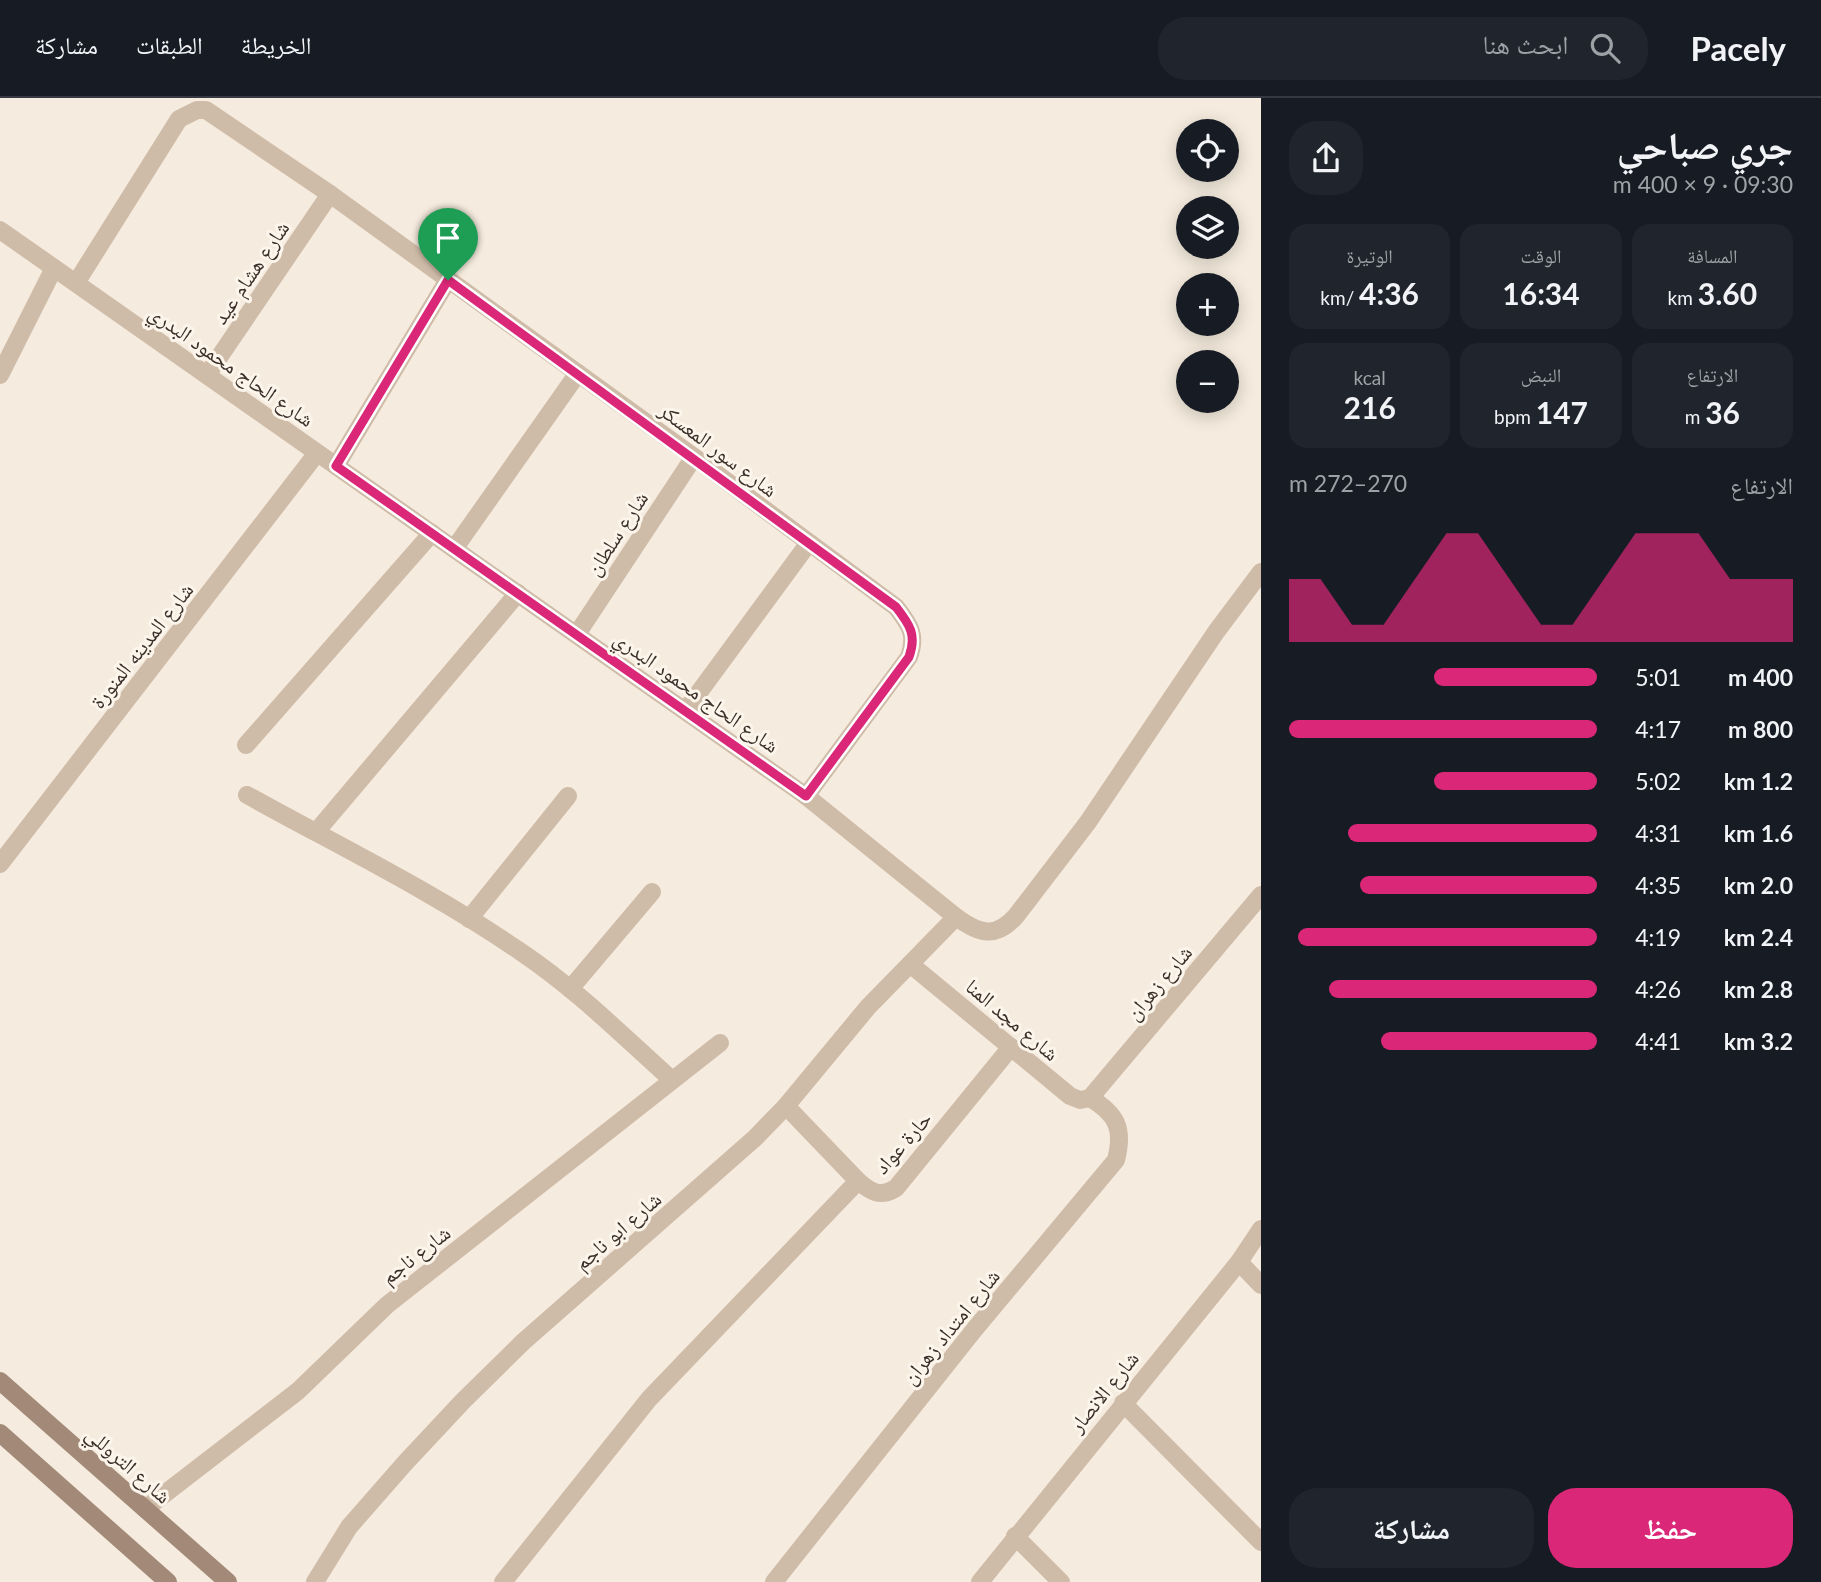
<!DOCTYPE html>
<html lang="ar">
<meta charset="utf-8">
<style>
:root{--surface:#171b24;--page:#20242c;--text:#f1f3f6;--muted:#9ea1a6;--line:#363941;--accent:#db2777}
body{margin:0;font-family:Lato,"Noto Naskh Arabic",sans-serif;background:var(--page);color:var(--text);direction:rtl;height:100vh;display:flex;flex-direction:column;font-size:26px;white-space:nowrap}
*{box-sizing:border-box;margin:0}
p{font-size:23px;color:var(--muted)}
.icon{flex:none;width:38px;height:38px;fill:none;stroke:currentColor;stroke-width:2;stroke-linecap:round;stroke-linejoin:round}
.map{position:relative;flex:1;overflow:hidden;direction:ltr}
.panel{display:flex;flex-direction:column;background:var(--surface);width:560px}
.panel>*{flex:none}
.controls{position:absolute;left:1176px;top:21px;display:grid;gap:14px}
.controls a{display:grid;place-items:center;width:63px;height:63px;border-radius:50%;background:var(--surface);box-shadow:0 4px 18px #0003;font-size:35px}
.pin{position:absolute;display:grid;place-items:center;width:60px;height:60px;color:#fff;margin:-72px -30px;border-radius:50% 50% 50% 0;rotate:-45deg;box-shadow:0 0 7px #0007}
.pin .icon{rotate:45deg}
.round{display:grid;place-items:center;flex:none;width:74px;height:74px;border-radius:28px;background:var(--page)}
.head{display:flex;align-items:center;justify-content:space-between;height:119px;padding:0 28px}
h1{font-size:38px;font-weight:700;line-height:52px}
.metrics{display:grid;grid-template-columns:repeat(3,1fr);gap:10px;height:119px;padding:7px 28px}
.metrics div{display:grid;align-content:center;border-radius:18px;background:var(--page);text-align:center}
.metrics b{font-size:30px;font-weight:700}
.metrics small{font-size:19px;font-weight:400}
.metrics p{font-size:19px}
.chart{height:196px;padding:14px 28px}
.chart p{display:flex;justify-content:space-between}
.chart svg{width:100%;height:126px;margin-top:7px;fill:var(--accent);opacity:.7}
.primary-button{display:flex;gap:14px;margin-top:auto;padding:14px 28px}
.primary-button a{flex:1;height:80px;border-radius:28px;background:var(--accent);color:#fff;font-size:28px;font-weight:700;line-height:80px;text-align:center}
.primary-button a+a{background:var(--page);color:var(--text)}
ul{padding:0 28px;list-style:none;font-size:23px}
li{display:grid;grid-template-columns:112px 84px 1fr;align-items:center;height:52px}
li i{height:18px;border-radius:9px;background:var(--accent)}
header{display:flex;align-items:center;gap:42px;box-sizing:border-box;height:98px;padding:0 35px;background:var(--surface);border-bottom:2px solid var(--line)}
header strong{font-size:33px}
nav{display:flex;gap:38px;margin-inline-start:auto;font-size:24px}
.search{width:490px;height:63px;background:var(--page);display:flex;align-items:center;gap:18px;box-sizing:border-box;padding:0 24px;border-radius:28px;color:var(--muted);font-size:26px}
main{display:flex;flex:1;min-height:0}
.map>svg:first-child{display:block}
</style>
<header>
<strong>Pacely</strong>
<div class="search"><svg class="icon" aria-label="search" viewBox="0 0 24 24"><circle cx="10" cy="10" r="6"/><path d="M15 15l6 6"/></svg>ابحث هنا</div>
<nav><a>الخريطة</a><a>الطبقات</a><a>مشاركة</a></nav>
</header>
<main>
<section class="panel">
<div class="head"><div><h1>جري صباحي</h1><p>09:30 · 9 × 400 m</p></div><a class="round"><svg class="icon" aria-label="share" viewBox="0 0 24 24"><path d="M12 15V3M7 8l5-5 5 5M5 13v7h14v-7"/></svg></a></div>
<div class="metrics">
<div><p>المسافة</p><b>3.60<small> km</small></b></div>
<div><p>الوقت</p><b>16:34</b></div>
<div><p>الوتيرة</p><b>4:36<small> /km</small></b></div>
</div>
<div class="metrics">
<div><p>الارتفاع</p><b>36<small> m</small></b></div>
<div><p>النبض</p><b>147<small> bpm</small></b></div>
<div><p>kcal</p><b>216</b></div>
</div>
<div class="chart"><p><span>الارتفاع</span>270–272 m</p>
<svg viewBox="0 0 160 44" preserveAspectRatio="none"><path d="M0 44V22L10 22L20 38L30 38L40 22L50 6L60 6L70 22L80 38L90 38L100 22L110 6L120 6L130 6L140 22L150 22L160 22V44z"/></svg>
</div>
<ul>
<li><b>400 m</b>5:01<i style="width:53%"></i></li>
<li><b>800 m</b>4:17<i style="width:100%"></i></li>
<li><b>1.2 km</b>5:02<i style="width:53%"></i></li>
<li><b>1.6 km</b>4:31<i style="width:81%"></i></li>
<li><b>2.0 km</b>4:35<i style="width:77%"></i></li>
<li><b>2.4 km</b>4:19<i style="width:97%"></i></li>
<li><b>2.8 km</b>4:26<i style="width:87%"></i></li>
<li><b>3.2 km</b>4:41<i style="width:70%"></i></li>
</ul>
<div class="primary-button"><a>حفظ</a><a>مشاركة</a></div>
</section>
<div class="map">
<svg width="1261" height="1484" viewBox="0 0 1261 1484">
<rect width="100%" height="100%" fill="#f5ebde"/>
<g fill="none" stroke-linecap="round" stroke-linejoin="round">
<g stroke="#cfbca8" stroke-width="18">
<path d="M0,132L806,698L956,819C978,835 995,842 1016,818L1088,724L1216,534L1261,474"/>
<path d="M76,185L179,21L197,12H206L330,96L694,359L896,509C910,527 917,537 909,559L806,698"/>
<path d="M0,277L54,170"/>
<path d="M207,277L330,96"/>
<path d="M336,368L448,182"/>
<path d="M454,451L578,275"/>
<path d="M577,536L694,359"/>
<path d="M686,612L808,446"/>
<path d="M246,647L432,435"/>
<path d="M247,697C339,748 434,794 521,854C576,891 623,938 672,982"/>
<path d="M316,734L518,495"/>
<path d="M0,766L317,355"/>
<path d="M469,821L568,698"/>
<path d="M910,866L1070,998L1080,1002L1090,1000"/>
<path d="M570,891L652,794"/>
<path d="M1090,1000L1261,797"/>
<path d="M786,1008L858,1083C871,1094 880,1100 896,1090L1011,949"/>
<path d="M1239,1164L1261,1187"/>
<path d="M1123,1305L1261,1444"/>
<path d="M145,1411L298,1293L387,1207L720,945"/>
<path d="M1015,1438L1061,1484"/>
<path d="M315,1484L349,1429L405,1365L463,1303L523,1244L755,1040L786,1008L868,909L956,819"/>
<path d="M503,1484L649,1301L858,1083"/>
<path d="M774,1484L974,1232L1116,1062C1124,1031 1117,1016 1090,1000"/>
<path d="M980,1484L1239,1164L1261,1131"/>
</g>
<g stroke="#a38a78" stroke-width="18">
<path d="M0,1283L228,1484"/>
<path d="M0,1335L168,1484"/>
</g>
</g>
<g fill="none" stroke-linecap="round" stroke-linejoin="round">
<g stroke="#fff" stroke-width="14">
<path id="route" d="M448,182L896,509C910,527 917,537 909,559L806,698L336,368Z"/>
</g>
<use href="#route" stroke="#db2777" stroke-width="9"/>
</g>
<g text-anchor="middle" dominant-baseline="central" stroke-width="6" stroke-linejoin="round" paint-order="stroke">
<g font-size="21" fill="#3b2f29" stroke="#fcf5eb">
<text transform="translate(250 174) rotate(-56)">شارع هشام عيد</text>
<text transform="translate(232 267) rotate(35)">شارع الحاج محمود البدري</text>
<text transform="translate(719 351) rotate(37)">شارع سور المعسكر</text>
<text transform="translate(616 435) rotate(-57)">شارع سلطان</text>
<text transform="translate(141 547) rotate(-52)">شارع المدينه المنورة</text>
<text transform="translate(697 593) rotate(35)">شارع الحاج محمود البدري</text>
<text transform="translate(1158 884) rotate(-50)">شارع زهران</text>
<text transform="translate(1013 921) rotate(40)">شارع مجد المنا</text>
<text transform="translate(902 1044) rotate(-49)">حارة عواد</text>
<text transform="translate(617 1132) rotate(-41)">شارع ابو ناجم</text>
<text transform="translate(415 1156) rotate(-38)">شارع ناجم</text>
<text transform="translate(950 1228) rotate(-51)">شارع امتداد زهران</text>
<text transform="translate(1103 1293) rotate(-51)">شارع الانصار</text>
<text transform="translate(129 1366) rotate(41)">شارع التروللي</text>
</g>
</g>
</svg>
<div class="controls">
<a><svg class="icon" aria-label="locate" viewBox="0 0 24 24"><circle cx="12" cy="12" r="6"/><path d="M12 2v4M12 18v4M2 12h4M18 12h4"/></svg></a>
<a><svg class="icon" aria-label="layers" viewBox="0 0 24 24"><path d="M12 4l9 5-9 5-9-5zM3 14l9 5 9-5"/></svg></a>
<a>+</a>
<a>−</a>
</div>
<div class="pin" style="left:448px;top:182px;background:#1e9e55"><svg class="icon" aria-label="arrive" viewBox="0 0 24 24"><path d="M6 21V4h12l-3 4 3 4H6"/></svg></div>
</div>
</main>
